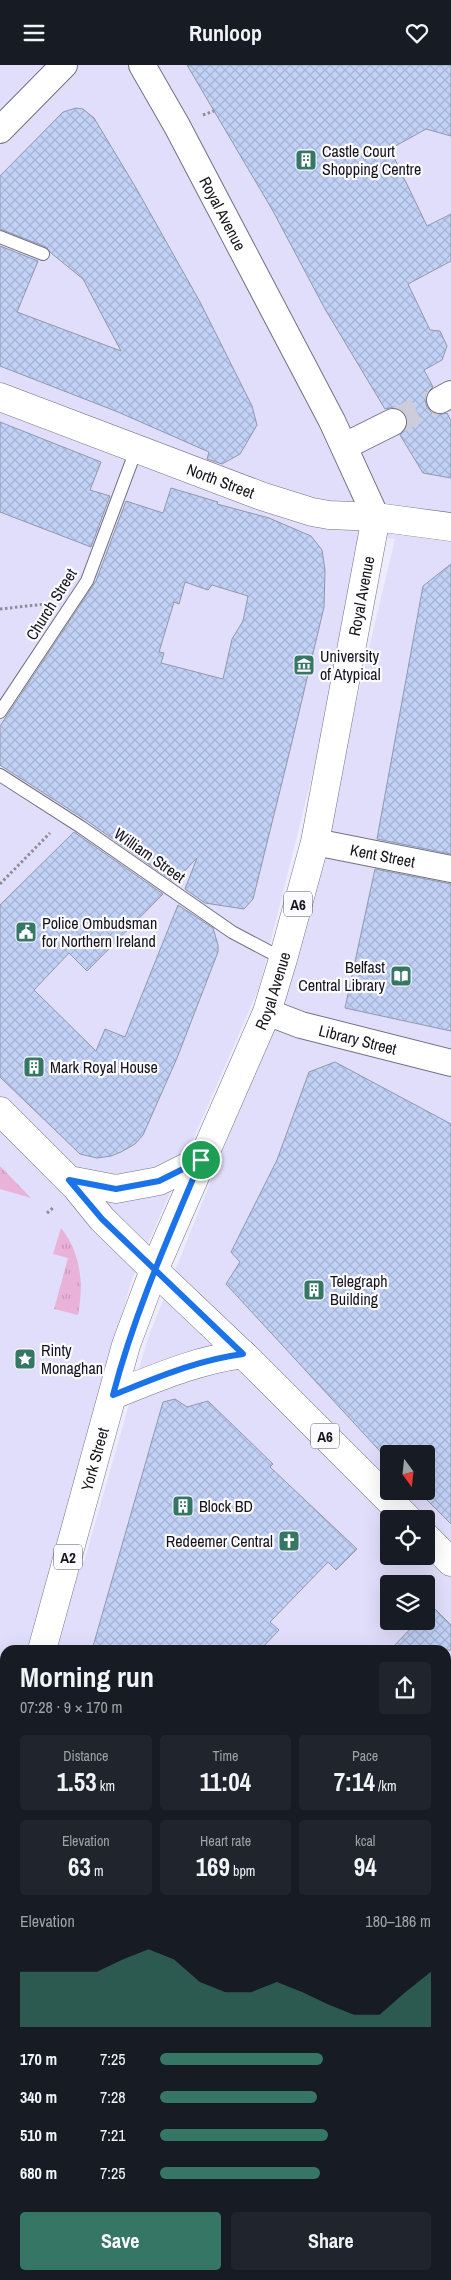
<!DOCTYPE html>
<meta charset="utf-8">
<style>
:root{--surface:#171b24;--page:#20242c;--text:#f1f3f6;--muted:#9ea1a6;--accent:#367665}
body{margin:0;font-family:"Archivo Narrow",sans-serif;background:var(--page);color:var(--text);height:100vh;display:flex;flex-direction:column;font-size:19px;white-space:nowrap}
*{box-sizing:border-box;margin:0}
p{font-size:16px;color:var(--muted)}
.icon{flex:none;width:28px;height:28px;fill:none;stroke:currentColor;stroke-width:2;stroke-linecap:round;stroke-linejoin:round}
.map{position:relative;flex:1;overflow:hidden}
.panel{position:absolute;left:0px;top:1580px;width:451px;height:635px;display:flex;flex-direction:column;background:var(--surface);border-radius:15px 15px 0 0;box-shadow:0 5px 20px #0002}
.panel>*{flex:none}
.needle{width:32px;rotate:165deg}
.fabs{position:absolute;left:380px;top:1380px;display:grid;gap:10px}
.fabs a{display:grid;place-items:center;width:55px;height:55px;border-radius:5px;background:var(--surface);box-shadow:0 5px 20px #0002;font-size:25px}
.pin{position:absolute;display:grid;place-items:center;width:42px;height:42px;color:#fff;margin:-21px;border:2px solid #fff;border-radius:50%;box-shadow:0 1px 5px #0007}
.round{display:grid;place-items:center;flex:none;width:52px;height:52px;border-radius:5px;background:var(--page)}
.head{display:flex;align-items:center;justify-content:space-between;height:85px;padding:0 20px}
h1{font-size:28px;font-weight:700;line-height:38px}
.stats{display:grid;grid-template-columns:repeat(3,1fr);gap:8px;height:85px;padding:5px 20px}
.stats div{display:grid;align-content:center;border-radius:5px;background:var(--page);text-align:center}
.stats b{font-size:25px;font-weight:700}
.stats small{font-size:14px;font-weight:400}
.stats p{font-size:14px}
.chart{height:140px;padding:10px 20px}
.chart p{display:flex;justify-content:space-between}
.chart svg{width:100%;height:90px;margin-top:5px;fill:var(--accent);opacity:.7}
.cta{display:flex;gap:10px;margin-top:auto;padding:10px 20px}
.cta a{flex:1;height:58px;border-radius:5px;background:var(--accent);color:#fff;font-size:20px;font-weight:700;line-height:58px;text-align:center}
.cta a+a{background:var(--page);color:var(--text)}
ul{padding:0 20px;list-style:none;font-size:16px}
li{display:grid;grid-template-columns:80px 60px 1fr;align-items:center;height:38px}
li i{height:12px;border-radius:6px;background:var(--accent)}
header{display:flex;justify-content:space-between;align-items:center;height:65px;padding:0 20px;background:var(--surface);font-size:22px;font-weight:700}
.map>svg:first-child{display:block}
</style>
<header><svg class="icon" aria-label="menu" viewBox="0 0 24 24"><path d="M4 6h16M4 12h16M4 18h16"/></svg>Runloop<svg class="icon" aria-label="heart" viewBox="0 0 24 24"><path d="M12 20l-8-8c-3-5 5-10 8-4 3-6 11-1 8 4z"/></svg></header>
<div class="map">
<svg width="451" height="2215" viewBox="0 0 451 2215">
<defs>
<pattern id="grass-tufts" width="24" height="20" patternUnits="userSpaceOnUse" patternTransform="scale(1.25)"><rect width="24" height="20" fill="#e9b2d9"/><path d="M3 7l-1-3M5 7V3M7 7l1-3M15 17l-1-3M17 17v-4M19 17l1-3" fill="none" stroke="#c798ba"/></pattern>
<pattern id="building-cross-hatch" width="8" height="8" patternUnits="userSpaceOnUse" patternTransform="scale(1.25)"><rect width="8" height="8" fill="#c2d2f7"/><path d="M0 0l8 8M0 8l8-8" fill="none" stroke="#a6b3d3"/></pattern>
</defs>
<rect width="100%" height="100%" fill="#edecfd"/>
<path fill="#e1defb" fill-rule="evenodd" d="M0,0H451V2215H0ZM372,471L395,474L289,921L148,1273L84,1497L56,1487L131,1217L259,923ZM389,1389H426V1426H389ZM389,1454H426V1491H389ZM389,1519H426V1556H389ZM5,1585H446V2210H5Z"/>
<g fill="url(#grass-tufts)">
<path d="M0,1101L31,1133L0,1124Z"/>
<path d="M61,1163C81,1188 84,1219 78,1250L54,1244L68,1193L53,1189Z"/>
</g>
<g fill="url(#building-cross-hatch)" stroke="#9098aa" fill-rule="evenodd">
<path d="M187,0H451V71L426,64L390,84L427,161L451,149V196L408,219L430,265L440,266L447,281L442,295L424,305L433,322L427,328L425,335L427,342L432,348L439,350L447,348L451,356V413L423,408L400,370L408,358L406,350L401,344L394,342L385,344L325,244L273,146Z"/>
<path d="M76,43L83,44L94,53L136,123L200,237L252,341L257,360L240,389L222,399L207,394L209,387L118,347L0,301V181L38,196L17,247L121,286L83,214L51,188L46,182L0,164V111L63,47Z"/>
<path d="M0,357L101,397L90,425L110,431L91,482L0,447Z"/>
<path d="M171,423L218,437L217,439L269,453L311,471L322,485L325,505L324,542L290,685L253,834L244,844L205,838L185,824L197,793L174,817L86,755L0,700V661L96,516L126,436L163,448ZM185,517L208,525L212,520L248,531L243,556L232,574L223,614L161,598L164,588L159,587L174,537L179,539Z"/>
<path d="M451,499V789L377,774L423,521Z"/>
<path d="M74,767L163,829L87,906L69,888L34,925L96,986L105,964L125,972L178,840L213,863L218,880V887L177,993L143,1070L135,1079L121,1087L111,1091L97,1093L80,1089L0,1012V840Z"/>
<path d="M375,804L451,819V966L345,943Z"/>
<path d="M335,997L451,1059V1459L418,1426H426V1389H389V1396L226,1219L240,1197L231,1187L277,1095L309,1007Z"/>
<path d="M175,1334L187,1342L208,1336L273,1399L270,1402L357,1484L336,1505L328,1497L270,1557L279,1565L260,1585H92L163,1337Z"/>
<path d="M433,1542L451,1560V1585H390L418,1556H426V1548Z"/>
</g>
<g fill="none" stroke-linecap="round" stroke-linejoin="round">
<path stroke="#cdccdb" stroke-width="26" stroke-dasharray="26 13" stroke-linecap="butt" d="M393,357L440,335"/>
<g stroke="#737184" stroke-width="14">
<g id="lane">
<path d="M0,172L43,189"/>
<path d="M0,647L87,516L136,385"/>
<path d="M0,710L81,762L232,867L283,894"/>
</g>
</g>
<g stroke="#737184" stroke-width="28">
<g id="street">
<path id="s1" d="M142,0L177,61L332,356L376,452"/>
<path d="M0,65L64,0"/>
<path d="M440,335L451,329"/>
<path d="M345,381L393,357"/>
<path id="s2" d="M315,777L451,804"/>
<path id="s3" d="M267,947L301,960L451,998"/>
<path d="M446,1948L451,1950"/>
</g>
</g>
<g stroke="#737184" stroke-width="29">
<g id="secondary">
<path id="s4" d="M0,332L261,431L312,447L329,450L376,452L451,462"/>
<path d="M0,1046L76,1122L102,1154L154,1205"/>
<path d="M69,1115L116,1124L159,1116L201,1095"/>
<path d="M0,2115L5,2116"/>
<path d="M0,2181L5,2182"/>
<path d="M446,2207L451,2208"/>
<path d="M137,2210L162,2215"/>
</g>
</g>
<g stroke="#737184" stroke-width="29">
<g id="primary">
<path d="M154,1205L250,1296L408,1454"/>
<path d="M113,1330C156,1313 197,1295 243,1289"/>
<path d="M426,1472L451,1497"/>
<path id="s5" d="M42,1585L126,1280L154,1205L267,947L283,894L315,777L376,452"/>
<path d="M0,1730L5,1713"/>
</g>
</g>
<g stroke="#8d8c99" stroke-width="3" stroke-dasharray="2.5 2.5" stroke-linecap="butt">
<path d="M203,50L214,46"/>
<path d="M0,544L46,539"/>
<path d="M0,819L50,768"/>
<path d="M47,1148L54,1142"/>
</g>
<use href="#lane" stroke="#fff" stroke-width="12"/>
<use href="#street" stroke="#fff" stroke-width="26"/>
<use href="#secondary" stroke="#fff" stroke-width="28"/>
<use href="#primary" stroke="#fff" stroke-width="28"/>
</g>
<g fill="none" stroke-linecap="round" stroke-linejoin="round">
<g stroke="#fff" stroke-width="10">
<path id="route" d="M201,1095C168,1173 134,1249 113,1330C156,1313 197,1295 243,1289L102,1154L69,1115L116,1124L159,1116L201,1095"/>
</g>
<use href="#route" stroke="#1a73e8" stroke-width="6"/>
</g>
<defs>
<g id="building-square" transform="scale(1.125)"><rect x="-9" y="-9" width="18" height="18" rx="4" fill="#367665" stroke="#fbfbff"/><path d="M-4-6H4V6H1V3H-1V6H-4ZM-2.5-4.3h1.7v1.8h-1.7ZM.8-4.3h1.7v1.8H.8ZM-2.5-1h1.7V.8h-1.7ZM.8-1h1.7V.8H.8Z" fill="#fff"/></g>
<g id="museum-square" transform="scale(1.125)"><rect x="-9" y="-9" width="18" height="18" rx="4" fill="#367665" stroke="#fbfbff"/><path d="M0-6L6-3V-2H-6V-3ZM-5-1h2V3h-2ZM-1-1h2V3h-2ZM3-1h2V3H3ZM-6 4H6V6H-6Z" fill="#fff"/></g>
<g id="civic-square" transform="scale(1.125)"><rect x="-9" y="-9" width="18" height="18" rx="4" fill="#367665" stroke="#fbfbff"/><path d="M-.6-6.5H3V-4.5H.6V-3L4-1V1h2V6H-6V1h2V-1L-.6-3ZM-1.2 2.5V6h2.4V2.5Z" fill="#fff"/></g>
<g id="library-square" transform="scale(1.125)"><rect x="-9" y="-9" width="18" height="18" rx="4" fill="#367665" stroke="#fbfbff"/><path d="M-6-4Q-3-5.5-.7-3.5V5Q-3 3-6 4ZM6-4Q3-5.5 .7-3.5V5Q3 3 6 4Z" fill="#fff"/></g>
<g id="sight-square" transform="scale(1.125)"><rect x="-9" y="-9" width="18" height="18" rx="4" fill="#367665" stroke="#fbfbff"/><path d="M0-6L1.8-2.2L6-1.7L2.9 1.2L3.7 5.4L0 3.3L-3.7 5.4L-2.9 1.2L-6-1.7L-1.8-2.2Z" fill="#fff"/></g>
<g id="church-square" transform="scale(1.125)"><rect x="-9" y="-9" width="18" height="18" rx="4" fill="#367665" stroke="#fbfbff"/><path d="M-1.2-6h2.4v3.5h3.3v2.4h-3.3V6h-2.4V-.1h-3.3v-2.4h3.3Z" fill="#fff"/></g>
</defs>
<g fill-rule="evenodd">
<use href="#building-square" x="306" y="95"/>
<use href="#museum-square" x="304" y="600"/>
<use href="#civic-square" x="26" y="867"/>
<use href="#library-square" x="401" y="911"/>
<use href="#building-square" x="34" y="1002"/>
<use href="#building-square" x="314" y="1225"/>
<use href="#sight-square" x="25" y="1294"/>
<use href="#building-square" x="183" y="1441"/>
<use href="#church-square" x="289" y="1476"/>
</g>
<g text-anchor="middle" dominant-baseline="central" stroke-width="4.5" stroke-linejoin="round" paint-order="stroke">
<g fill="#fbfbff" stroke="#5a595f" stroke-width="1">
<rect x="284" y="826.5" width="28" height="25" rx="4"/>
<rect x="311" y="1358.5" width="28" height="25" rx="4"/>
<rect x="54" y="1479.5" width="28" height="25" rx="4"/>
</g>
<g font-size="15" font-weight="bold" fill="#15141b">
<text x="298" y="839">A6</text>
<text x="325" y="1371">A6</text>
<text x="68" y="1492">A2</text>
</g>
<g font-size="16" fill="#15141b" stroke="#fbfbff" text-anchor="start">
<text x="322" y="86">Castle Court<tspan x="322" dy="18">Shopping Centre</tspan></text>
<text x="320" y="591">University<tspan x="320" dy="18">of Atypical</tspan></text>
<text x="42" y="858">Police Ombudsman<tspan x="42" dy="18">for Northern Ireland</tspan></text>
<text x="385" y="902" text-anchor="end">Belfast<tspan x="385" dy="18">Central Library</tspan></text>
<text x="50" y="1002">Mark Royal House</text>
<text x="330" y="1216">Telegraph<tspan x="330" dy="18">Building</tspan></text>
<text x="41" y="1285">Rinty<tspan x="41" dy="18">Monaghan</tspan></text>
<text x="199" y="1441">Block BD</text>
<text x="273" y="1476" text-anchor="end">Redeemer Central</text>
</g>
<g font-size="16" fill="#15141b" stroke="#fbfbff">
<text stroke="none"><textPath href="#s1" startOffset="169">Royal Avenue</textPath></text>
<text stroke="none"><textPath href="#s4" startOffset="236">North Street</textPath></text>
<text stroke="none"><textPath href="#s5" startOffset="1105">Royal Avenue</textPath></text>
<text transform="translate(51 539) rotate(-58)">Church Street</text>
<text transform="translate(150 790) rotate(35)">William Street</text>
<text stroke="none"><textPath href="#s2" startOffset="69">Kent Street</textPath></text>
<text stroke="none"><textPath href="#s5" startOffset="700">Royal Avenue</textPath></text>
<text stroke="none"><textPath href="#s3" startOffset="95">Library Street</textPath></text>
<text stroke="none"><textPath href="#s5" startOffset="198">York Street</textPath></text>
</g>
</g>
</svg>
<div class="fabs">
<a><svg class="needle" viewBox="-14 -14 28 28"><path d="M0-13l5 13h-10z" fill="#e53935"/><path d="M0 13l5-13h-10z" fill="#9ea1a6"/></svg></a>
<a><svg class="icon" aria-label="locate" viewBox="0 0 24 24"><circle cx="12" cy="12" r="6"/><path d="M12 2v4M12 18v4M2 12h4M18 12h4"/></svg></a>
<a><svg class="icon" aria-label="layers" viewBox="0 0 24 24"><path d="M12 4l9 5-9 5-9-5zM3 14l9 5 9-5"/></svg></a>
</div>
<div class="pin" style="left:201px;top:1095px;background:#1e9e55"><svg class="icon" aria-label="arrive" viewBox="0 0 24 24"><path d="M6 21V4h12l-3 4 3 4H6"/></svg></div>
<section class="panel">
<div class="head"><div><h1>Morning run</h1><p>07:28 · 9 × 170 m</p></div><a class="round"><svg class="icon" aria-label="share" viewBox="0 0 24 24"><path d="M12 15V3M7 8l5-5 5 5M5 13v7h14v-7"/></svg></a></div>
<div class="stats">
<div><p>Distance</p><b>1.53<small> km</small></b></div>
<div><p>Time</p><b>11:04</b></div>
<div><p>Pace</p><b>7:14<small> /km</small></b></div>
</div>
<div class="stats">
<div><p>Elevation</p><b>63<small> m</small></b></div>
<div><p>Heart rate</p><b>169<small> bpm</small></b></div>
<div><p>kcal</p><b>94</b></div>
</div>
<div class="chart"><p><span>Elevation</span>180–186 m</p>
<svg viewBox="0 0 160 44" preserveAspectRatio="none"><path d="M0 44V17L10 17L20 17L30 17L40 11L50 6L60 11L70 22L80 27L90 27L100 22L110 27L120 33L130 38L140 38L150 27L160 17V44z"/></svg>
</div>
<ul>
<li><b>170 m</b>7:25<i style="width:60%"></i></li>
<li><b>340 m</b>7:28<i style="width:58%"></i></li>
<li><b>510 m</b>7:21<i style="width:62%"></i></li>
<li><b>680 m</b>7:25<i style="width:59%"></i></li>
</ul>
<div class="cta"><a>Save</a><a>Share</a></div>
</section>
</div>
